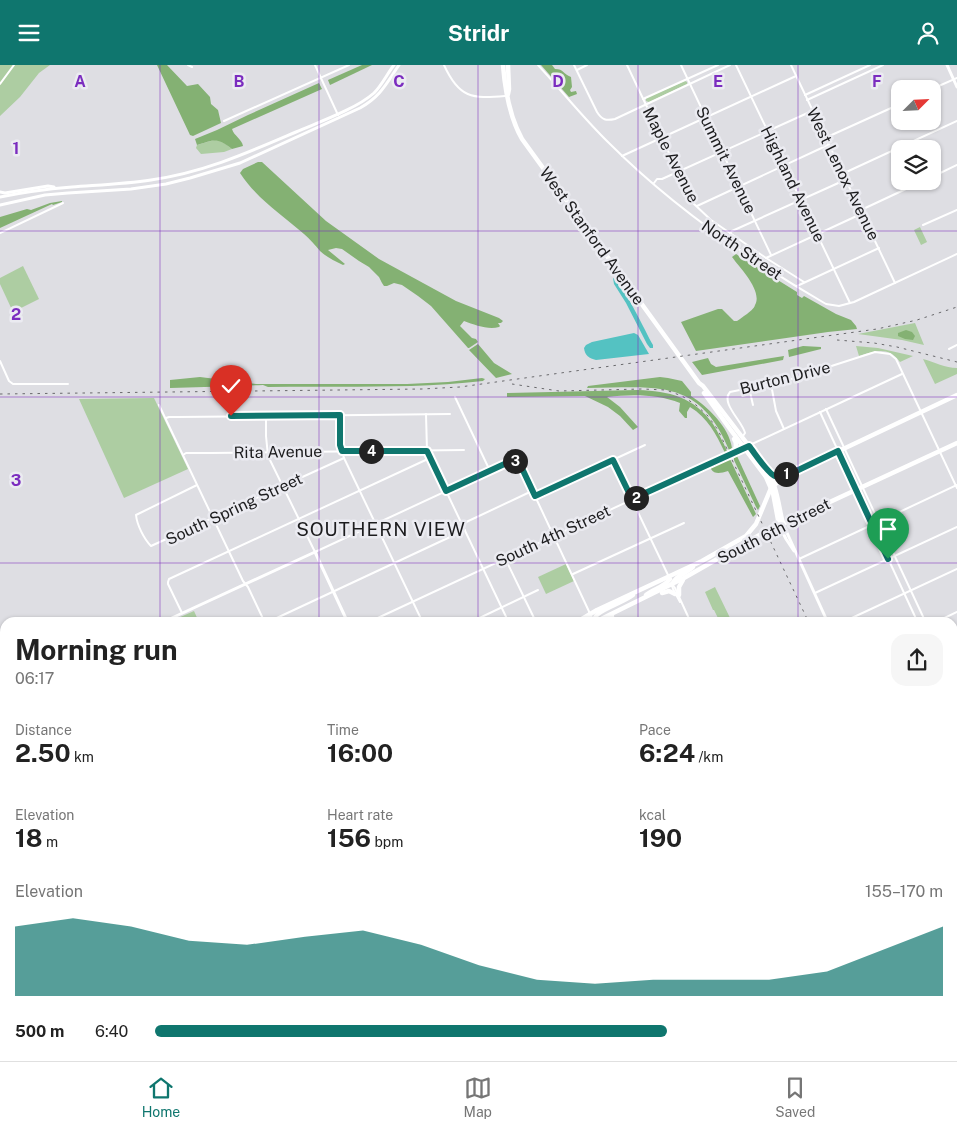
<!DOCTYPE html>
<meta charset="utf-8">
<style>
:root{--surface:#fff;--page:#f6f6f6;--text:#222;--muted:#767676;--line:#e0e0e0;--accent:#0f766e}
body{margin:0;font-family:"Public Sans",sans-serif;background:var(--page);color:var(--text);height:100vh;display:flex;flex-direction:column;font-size:19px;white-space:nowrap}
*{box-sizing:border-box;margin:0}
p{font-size:16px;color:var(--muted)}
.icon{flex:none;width:28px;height:28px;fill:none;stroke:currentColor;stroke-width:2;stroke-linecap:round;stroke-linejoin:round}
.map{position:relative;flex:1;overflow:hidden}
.drawer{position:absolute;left:0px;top:552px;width:958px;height:444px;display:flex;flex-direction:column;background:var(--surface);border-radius:15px 15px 0 0;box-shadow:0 1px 4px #0004}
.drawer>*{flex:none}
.needle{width:32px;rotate:66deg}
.controls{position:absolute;left:891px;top:15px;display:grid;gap:10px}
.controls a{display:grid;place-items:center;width:50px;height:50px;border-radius:10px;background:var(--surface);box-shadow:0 1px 4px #0004;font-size:25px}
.pin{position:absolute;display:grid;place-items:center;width:42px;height:42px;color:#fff;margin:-51px -21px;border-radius:50% 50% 50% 0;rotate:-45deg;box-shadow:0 0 5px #0007}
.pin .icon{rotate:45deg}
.km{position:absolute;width:25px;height:25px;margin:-12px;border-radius:50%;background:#222;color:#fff;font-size:14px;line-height:25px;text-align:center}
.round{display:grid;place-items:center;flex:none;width:52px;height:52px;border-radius:15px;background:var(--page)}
.summary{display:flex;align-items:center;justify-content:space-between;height:85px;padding:0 15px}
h1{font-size:28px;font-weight:700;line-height:38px}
.metrics{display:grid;grid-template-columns:repeat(3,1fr);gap:8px;height:85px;padding:5px 15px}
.metrics div{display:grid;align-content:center}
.metrics b{font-size:25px;font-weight:700}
.metrics small{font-size:14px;font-weight:400}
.metrics p{font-size:14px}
.chart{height:140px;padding:10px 15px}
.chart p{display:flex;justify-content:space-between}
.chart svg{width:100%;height:90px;margin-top:5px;fill:var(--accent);opacity:.7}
ul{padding:0 15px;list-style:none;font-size:16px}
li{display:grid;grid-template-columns:80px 60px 1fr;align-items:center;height:38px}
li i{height:12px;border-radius:6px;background:var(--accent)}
header{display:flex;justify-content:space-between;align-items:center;height:65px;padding:0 15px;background:var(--accent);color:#fff;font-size:22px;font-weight:700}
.menu{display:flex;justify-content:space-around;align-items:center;height:70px;border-top:1px solid var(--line);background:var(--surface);font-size:14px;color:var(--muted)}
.menu a{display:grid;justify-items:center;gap:2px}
.menu .selected{color:var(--accent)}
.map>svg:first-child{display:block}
</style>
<header><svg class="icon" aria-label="menu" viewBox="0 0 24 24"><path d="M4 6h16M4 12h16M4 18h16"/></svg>Stridr<svg class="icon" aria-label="person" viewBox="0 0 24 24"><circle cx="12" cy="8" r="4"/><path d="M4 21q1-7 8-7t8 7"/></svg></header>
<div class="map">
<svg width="957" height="996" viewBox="0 0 957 996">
<rect width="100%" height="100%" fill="#dedee3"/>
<g fill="#adcda2">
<path d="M0,0H50L39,8L20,32L0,51Z"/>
<path d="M685,16L687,17V19L649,37L646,36V33Z"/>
<path d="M214,75H220L232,84L224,87L201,89L196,83L197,80Z"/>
<path d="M920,162L927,177L921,180L914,165Z"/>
<path d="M23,201L39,234L13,247L0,219V213Z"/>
<path d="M915,258L924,280L902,275L858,269Z"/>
<path d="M856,281L878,283L913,291L900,297C888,281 876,286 859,291Z"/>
<path d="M923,294C935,297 945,303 957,303V309L935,319Z"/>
<path d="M154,333L188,404L124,433L79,334Z"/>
<path d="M566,499L574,516L546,529L538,512Z"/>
<path d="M715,522L732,557H720L714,545H713L705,527Z"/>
<path d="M194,546L199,557H169Z"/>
<path d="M957,641V822L952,813V644Z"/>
<path d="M953,901L957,911V996H947L944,991H952Z"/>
<path d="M242,991H269V992L267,996H240Z"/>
</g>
<g fill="#84b173">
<path d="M157,0H167L187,21L198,19L210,32L211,39L218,45L221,58L193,71L190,70Z"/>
<path d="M362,0H372L330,20L328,15Z"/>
<path d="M541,0H552L555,4C564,4 563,9 571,12L572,22L570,25L571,27L576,26L577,29L569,32Z"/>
<path d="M319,18L322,24L232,64C234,71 242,74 243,81L232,84C216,72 215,75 197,80L195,74L217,65L248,50Z"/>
<path d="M258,97H262L326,156L379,194L456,236L499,253L503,256L501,258H498L500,261L499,262C488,265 475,260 464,256L460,261L472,273L476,274L478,277L469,283H468L431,241L418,231L402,220L394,218L387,221H384L382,218L379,212L369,202L359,196L342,184L336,183L328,185L345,199L343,200C335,196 326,192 320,186C315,180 310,174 304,169C282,150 256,133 240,108L243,104Z"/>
<path d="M62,136V137L53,140L52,139L0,163V152L27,144L31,145L50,138Z"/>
<path d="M736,189L797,227V230L802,233L804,231L836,249L851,255L856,261L857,264L828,267L696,286L681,257L718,244H722L734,256H737C741,254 743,251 747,249C750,246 754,244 755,240C763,226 740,203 732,192Z"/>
<path d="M906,265L912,267L915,271L913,275L905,274L898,271V268Z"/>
<path d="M478,279L494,298L512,309L496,313L469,285Z"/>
<path d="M803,281L821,282V284L789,292L788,285Z"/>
<path d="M784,291L783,295L702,310L692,297L708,293L711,299L716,302Z"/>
<path d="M200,312L256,319H407L448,317L482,313L485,314L483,316C411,324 340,321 268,322L263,320C232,321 201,322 170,323V315Z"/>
<path d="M660,312L668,313L682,316L691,327V331C708,342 729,362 732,383L729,385C699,311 653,323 587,323L588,321Z"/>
<path d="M638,325C669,326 694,332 713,359C718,367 723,377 727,386L725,388C716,369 708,353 690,342L687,347V353H685L679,346L680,338C658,329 631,329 607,332L620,342L638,362L633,365L620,351L608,342L585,331L507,332V328Z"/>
<path d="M736,390L737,391L760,441L758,445L756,442L734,395V391Z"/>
<path d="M730,394L756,449L753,452L728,406C721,408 715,410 711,404V403Z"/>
<path d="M953,888L957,894V926L953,909Z"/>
<path d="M463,991H520L523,996H465Z"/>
</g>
<g fill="#54c2c2">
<path d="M613,213C624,220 645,266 653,280V283H650L647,279L626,238L614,219Z"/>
<path d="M634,268L638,270L649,289L596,295C589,293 585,291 584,283L586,280L592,277Z"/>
</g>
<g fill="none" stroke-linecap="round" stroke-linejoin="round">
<g stroke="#fff" stroke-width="2">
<path d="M188,0L192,2"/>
<path d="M315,0L338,50"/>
<path d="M444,0C459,33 472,34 505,31"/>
<path d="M538,0C562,26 584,54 610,79C674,143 748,194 826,239L839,241L854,237L957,189"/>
<path d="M574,0L597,47C602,55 606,56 615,54L730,0"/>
<path d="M627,0L678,107L694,139L711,155L730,168L766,193L804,217"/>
<path d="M681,0L771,190"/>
<path d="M736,0L850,238"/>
<path d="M791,0L895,218"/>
<path d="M577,5L587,0"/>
<path d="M0,19L14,0"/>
<path d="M932,24L957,13"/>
<path d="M805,30L870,0"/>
<path d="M643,34L718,0"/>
<path d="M807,35L883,0"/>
<path d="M224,56L349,0"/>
<path d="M825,73L900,39"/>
<path d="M622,91L796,11"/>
<path d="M842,109L957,56"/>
<path d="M932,112L957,100"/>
<path d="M654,118L657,114H662L812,46"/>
<path d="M697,141L828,80"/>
<path d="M861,145L923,116"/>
<path d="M923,160L957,145"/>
<path d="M0,168L63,138"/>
<path d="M730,168L732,166L845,115"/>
<path d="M766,193L861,149"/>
<path d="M797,221L879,183"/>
<path d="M949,284L957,280"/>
<path d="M0,296L9,316L13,319H68"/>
<path d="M771,319L776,346L784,364"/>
<path d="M749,323L753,340"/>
<path d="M455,332L490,406"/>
<path d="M159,340L243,516L248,522L265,558"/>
<path d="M826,344L926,558"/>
<path d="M820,347L918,558"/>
<path d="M426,349L427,386L509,558"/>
<path d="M340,350V380L344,393L423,558"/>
<path d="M266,351V371L268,391L315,487L511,396H517L520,399L593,555"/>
<path d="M166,353L169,352H177L450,349"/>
<path d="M743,371L745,368C743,357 720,338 730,327L788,315L875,287L890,289L896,294L957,423"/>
<path d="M735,387L902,309"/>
<path d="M183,390L186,388H211L464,385"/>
<path d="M613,395L668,510"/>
<path d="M197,420L136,450C137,460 144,474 151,481L344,393"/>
<path d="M535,431L645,380"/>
<path d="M462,459L532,426"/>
<path d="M505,493L534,553"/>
<path d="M799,494L957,420"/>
<path d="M573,509L684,458"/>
<path d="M672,519L675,523L691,558"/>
<path d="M672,520L673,524L680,537"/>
<path d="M815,528L957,462"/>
<path d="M182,548L168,519V517L169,514L430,393"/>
<path d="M266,558L465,465"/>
<path d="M367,558L730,389"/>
<path d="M469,558L538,525"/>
<path d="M680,558L689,554"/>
<path d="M841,558L957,504"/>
<path d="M934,558L957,547"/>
<path d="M952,591L957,589"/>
<path d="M952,596L957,594"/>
<path d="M952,615L957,625"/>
<path d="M128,991L132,996"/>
<path d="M668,991L670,996"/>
<path d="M707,991L710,996"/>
<path d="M788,991L790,996"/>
<path d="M933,991L935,996"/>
<path d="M730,996L741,991"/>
<path d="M814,996L825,991"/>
<path d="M911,996L921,991"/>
</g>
<g stroke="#fff" stroke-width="3">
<path d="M947,0L957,22"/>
<path d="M161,558L315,487L348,558"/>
<path d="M0,632L5,629"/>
<path d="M952,639L957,637"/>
<path d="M0,909L5,910"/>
<path d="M164,991L166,996"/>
<path d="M274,991L276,996"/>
<path d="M291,996L302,991"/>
</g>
<g stroke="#fff" stroke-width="3">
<path d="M0,127L5,128L48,121L54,122"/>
<path d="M0,132C24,127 48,124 72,122C98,120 125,119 151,115C205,107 247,88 296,67C319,57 356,44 374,28C382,20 387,9 394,0"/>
<path d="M0,140L45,130L68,128L131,124L166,119L190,113L240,98L360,43C381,31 386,19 399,0"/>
<path d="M783,459L828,558"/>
<path d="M779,460L786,474L794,486"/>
<path d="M952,818L957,828"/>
<path d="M625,991L628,996"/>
</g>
<g stroke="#fff" stroke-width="4.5">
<path d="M503,0C505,25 509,51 522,74L699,318L703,321L765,402C777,420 778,438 783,459"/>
<path d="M508,0L509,24L508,29"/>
<path d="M704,328L730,364L766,412L773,428L779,460"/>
<path d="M731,389C736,385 738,379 734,374"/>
<path d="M672,520C675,510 686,509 693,502"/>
<path d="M662,528L669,526L675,529"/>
<path d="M646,530C653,524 664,522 670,514"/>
<path d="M679,530V522L683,515"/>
<path d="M594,557C595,553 594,552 598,549C606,542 622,538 633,530"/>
<path d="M575,558L597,545L702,496L746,471L756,459L771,423L782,413L957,330"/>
<path d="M585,558L590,554V549"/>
<path d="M593,558L684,513L763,468L957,378"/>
<path d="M603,558L612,551"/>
</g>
<g stroke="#fff" stroke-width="5">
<path d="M0,921L5,922"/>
<path d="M0,937L5,935"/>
<path d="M0,943L5,941"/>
<path d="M0,978L5,983"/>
<path d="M0,988L4,996"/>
<path d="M34,996L38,991"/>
</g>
<g stroke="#69696c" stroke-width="1" stroke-dasharray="2.5 5" stroke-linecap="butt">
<path d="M837,275L874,278L897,282L957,297"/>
<path d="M512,319L559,326L642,324L666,325L682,331L696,340L708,351L718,365L809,558"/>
<path d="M0,329L422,324L460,322L877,264L917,255L957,242"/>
<path d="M473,991L474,996"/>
<path d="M942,991L944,996"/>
</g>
</g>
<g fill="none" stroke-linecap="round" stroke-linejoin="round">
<g stroke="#fff" stroke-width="10">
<path id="route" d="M231,351L340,350V380L342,386H427L446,426L511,396H515L520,399L535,431L613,395L632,434L749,381C754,387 768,409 775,411C779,412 785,409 790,409L838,386L888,494"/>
</g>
<use href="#route" stroke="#0f766e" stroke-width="6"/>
</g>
<path fill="none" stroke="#7b2cbf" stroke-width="1" stroke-opacity="0.55" d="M160,0V558M319,0V558M478,0V558M638,0V558M798,0V558M0,166H957M0,332H957M0,498H957M0,664H5M952,664H957M0,830H5M952,830H957M160,991V996M319,991V996M478,991V996M638,991V996M798,991V996"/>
<g text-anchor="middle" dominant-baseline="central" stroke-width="5" stroke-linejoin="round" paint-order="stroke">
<g font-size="16" fill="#1c1c1e" stroke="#ebebf1">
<text transform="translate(671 90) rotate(63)">Maple Avenue</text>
<text transform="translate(726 95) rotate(64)">Summit Avenue</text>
<text transform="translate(843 109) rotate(64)">West Lenox Avenue</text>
<text transform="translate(793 119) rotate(64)">Highland Avenue</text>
<text transform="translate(592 171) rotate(54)">West Stanford Avenue</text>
<text transform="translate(742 185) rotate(34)">North Street</text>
<text transform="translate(785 313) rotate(-14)">Burton Drive</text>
<text transform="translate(278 387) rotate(-1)">Rita Avenue</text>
<text transform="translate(234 444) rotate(-25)">South Spring Street</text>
<text transform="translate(774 466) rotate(-27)">South 6th Street</text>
<text transform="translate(553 471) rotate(-25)">South 4th Street</text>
</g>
<g font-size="19" letter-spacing="1" fill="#1c1c1e" stroke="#ebebf1">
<text x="381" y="464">SOUTHERN VIEW</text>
</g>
</g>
<g font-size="16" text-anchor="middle" font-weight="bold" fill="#7b2cbf" stroke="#ebebf1" stroke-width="5" stroke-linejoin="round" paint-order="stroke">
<text x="80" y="22">A</text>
<text x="239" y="22">B</text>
<text x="399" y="22">C</text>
<text x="558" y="22">D</text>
<text x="718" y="22">E</text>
<text x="877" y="22">F</text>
<text x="16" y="89">1</text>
<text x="16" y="255">2</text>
<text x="16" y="421">3</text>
</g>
</svg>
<div class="controls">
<a><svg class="needle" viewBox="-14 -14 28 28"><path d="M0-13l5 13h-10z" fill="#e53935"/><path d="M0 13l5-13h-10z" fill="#767676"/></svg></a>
<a><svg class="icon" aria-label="layers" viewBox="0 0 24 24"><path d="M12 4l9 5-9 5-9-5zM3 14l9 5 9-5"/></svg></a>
</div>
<div class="pin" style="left:888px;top:494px;background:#1e9e55"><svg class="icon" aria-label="arrive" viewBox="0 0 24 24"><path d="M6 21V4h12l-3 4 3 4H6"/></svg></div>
<div class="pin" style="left:231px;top:351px;background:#d93025"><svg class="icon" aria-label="check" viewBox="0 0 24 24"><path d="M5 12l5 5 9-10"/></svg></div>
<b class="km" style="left:786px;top:409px">1</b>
<b class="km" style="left:636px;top:433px">2</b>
<b class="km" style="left:515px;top:396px">3</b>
<b class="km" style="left:371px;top:386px">4</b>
<section class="drawer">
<div class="summary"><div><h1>Morning run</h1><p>06:17</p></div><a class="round"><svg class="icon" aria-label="share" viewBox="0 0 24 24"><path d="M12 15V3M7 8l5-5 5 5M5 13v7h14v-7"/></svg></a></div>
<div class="metrics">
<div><p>Distance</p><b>2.50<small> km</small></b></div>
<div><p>Time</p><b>16:00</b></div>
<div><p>Pace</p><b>6:24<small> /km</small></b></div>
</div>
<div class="metrics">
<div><p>Elevation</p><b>18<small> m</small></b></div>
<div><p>Heart rate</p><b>156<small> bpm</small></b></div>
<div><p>kcal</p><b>190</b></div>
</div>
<div class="chart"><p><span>Elevation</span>155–170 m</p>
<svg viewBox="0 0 160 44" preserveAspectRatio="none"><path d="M0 44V10L10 6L20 10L30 17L40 19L50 15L60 12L70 19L80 29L90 36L100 38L110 36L120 36L130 36L140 32L150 21L160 10V44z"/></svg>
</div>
<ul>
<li><b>500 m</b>6:40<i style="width:65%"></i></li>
</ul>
</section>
</div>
<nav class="menu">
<a class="selected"><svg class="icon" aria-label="home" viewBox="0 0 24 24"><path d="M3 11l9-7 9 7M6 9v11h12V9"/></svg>Home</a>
<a><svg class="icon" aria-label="map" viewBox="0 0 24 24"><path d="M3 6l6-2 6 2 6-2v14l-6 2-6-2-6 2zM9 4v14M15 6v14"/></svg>Map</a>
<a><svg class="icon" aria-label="saved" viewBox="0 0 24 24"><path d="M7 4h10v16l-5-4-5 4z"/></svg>Saved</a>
</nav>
